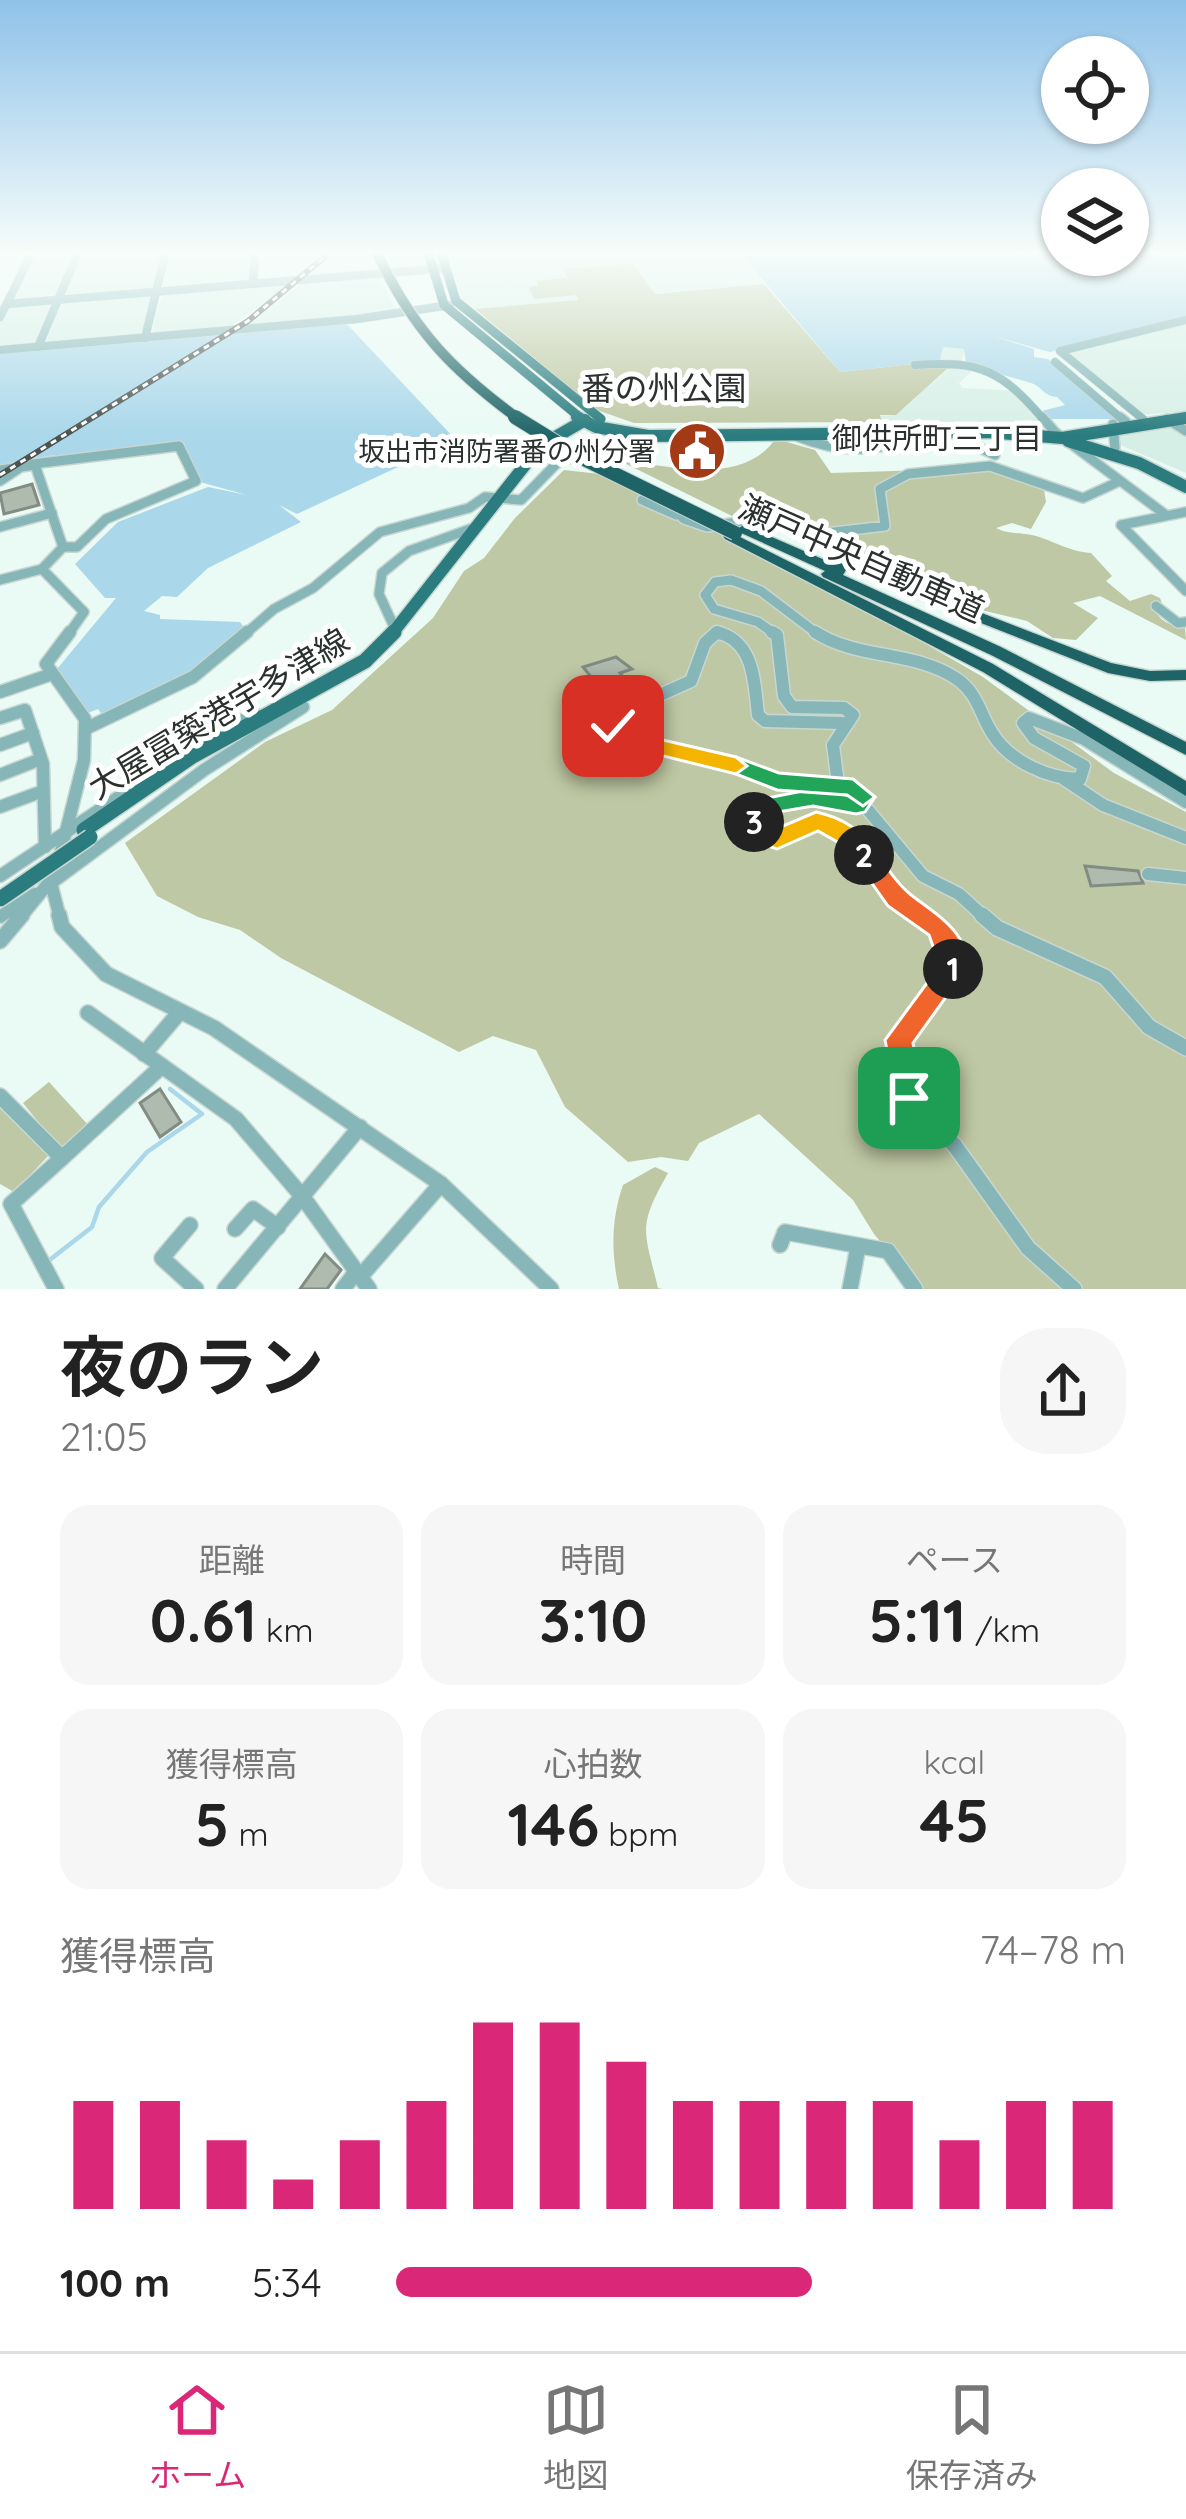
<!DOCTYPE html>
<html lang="ja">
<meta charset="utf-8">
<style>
:root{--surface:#fff;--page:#f6f6f6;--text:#222;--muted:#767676;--line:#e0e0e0;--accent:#db2777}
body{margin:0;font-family:Quicksand,"Noto Sans JP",sans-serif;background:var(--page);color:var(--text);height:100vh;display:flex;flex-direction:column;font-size:45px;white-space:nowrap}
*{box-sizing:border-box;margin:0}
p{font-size:39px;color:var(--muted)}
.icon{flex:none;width:66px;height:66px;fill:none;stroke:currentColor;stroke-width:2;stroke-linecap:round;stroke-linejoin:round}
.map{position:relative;height:1289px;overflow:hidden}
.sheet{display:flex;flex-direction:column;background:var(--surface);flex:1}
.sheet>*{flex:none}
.controls{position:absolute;left:1041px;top:36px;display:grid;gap:24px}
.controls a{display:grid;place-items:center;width:108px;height:108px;border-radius:50%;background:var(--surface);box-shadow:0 3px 9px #0004;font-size:60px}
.pin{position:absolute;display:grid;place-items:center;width:102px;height:102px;color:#fff;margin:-51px;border-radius:24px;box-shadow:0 6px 18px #0006}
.km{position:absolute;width:60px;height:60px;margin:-30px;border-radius:50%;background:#222;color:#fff;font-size:33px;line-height:60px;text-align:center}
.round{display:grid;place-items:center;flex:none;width:126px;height:126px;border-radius:48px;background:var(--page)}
.head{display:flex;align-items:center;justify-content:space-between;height:204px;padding:0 60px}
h1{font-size:66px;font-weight:700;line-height:90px}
.figures{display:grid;grid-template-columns:repeat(3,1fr);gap:18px;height:204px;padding:12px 60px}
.figures div{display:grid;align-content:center;border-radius:30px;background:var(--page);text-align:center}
.figures b{font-size:60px;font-weight:700}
.figures small{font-size:33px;font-weight:400}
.figures p{font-size:33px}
.chart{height:336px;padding:24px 60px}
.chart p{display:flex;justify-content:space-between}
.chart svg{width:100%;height:216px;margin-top:12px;stroke:var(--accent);stroke-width:6}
ul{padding:0 60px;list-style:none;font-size:39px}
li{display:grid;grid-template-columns:192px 144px 1fr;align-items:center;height:90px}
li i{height:30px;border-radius:15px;background:var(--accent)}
.dock{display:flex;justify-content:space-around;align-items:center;height:168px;border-top:3px solid var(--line);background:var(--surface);font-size:33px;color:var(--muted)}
.dock a{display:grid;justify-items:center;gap:6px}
.dock .active{color:var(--accent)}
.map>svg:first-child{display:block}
</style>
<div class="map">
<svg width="1186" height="1289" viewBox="0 0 1186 1289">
<rect width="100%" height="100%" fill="#eafaf4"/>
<g fill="#d6efe6">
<path d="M72,255L57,294L11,300L31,258Z"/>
<path d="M81,255H161L154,286L147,289L66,294Z"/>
<path d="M170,255H251L250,279L163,286Z"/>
<path d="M448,255H742L764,284L475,309L462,299Z"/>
<path d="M379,276L396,309L361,317L245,327L304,282Z"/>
<path d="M289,284L227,329L151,336L161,297L168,294Z"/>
<path d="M145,296L151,297L140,337L44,345L61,305Z"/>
<path d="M45,304L51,306L34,346L0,349V322L8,307Z"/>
<path d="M1186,321V411L1141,415L1064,352Z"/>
<path d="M943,347L965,349L962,360L974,369L959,383L962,388L1017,391L1042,423L883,422L880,416L896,415L947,370L940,362Z"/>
<path d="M1168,424L1186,434V473L1118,444V429Z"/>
</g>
<g fill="#bfc8a4">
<path d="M633,264L655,294L764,284L840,372L940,361L947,369L896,415H880L882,422L634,423L597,410L475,309L578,300L576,295L534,299L529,287L538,286L536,281L566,278L570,284L564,269Z"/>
<path d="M783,441L815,450L831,473L989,468L1043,484L1046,502L1031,529L1012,523L996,528C1008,534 1013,532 1025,534C1047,536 1064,551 1091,553L1112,576L1106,581L1130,601L1151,594L1160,598L1162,604L1153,606C1159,622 1170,625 1185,628L1186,640L1100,596L1073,603L1098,618L1076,640L1053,638L1027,621L960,605L839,559L841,542L757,515L734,517L616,459C663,465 739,487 773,442Z"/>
<path d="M564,470L600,474L848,599L983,677L1114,773L1186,812V1289H921L874,1234L853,1200L759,1114L699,1143L688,1161L661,1157L628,1162L565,1107L536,1050L493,1036L459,1052L281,958L240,930L198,917L157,896L125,843L265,742L332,710L433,618L464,571L484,558L515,518Z"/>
<path d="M49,1082L90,1127L69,1147L59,1148L23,1103Z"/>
<path d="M0,1106L50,1154L14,1192L0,1184Z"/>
<path d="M655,1167L668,1173C637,1228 644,1229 658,1288L662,1289H619C611,1253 611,1220 623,1185Z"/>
</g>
<g fill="#aad7ea">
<path d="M742,255H1186V317L1050,352L993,336L1034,349V357L1048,359L1114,415L1113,419H1049L1042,411L1065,405L1057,397C1043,396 1043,387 1031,383C1011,377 988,371 966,363L964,349L943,347L940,361L840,372Z"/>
<path d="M345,322L456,440L297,514L279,505L301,522L208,568L177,597L162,596L144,611L160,615V619L240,622L245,629L184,677L103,716L98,709L88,713L57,669L116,598H105L75,564L118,522L208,487L247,495L200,482L184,443L48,456L0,466V353Z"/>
</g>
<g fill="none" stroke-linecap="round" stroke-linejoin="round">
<path stroke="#aad7ea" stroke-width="4.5" d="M47,1262L92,1227L99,1207L147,1152L202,1114L170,1089"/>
</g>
<g fill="#b0bbb0" stroke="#828c82" stroke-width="3">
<path d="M32,484L39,505L4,514L0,493Z"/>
<path d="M616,657L632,669L620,673L632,688L639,685L644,691L614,705L583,667Z"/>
<path d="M1085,866L1138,871L1143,883L1091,886Z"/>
<path d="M160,1089L181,1122L160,1137L140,1103Z"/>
<path d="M325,1254L341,1270L327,1289H300Z"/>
</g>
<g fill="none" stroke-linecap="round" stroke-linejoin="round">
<g stroke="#c8d6d1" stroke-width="9">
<g id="minor-far3">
<path d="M253,284L255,255"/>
<path d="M7,304L446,268"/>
<path d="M0,317L29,259"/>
<path d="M145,338L165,255"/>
<path d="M38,347L77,255"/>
<path d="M0,350L357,319L450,305"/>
<path d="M1055,362L1123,420"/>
<path d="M915,365C981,360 1002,371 1044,420"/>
<path d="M1143,419L1060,351L1186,320"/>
</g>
</g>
<g stroke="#c8d6d1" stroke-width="12">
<g id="minor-far2">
<path d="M1042,417L1055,432L1166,515"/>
<path d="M1120,417L1126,422"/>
<path d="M1167,419L1186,431"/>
<path d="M1113,424L1115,448"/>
<path d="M796,436C838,453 877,455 917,433L914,426"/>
<path d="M971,444L995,455"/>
<path d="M33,464L179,446L196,481L106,519L77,547H63"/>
<path d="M0,470L35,465L63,547L42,569L0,580"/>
<path d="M0,481L18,469"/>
<path d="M642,500L676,515"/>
<path d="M668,504L684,519L707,527L755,519L817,534L885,526L880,489L908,474L990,466L1083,498L1120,481"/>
<path d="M1186,512L1121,525L1186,591"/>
<path d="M0,527L52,513"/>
<path d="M42,569L84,612L68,635"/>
<path d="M1156,606L1178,623L1186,622"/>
<path d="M396,631L379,594L382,573L409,551L476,527"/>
<path d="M244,635L274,609L313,588L380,532L469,508L485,497L521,500L562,458L578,459"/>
<path d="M713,635H726"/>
<path d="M776,635L758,622L714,609L705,595L715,582L731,580L761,591L819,635"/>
</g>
</g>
<g stroke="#c8d6d1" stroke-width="15">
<g id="minor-far1">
<path d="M772,632L777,635L784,696L792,707L844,708L853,715L833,745L838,784"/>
<path d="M815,632C858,660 914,650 957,679C978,694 979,712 992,733C1009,761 1048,779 1080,779L1084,766L1034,738L1023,723L1029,718L1084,739L1186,802"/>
<path d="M0,692L52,674"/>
<path d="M0,718L25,710L43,764L45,847"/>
<path d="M842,723L765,721L758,715C754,682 755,642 717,632L705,643L691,681L633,707L613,732L615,737L701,755L777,782L838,784L861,794L863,804L806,799L755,808L752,817L762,834L777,839L816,821L831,824L855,840L897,899L924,918"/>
<path d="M87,728L193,677L247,632"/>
<path d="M0,745L33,733"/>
<path d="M0,775L41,759"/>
<path d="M1064,779L1103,805L1186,838"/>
<path d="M863,804L923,876L959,894L985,918"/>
<path d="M0,807L43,791"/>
<path d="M1148,874L1186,878"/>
<path d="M0,876L203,741L255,714"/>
<path d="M51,883L60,918"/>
<path d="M50,884L204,770L303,707"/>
<path d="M0,917L35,894"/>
<path d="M20,918L55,875L84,760L85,719L46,664L70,632"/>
</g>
</g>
<g stroke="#c8d6d1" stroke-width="18">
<g id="minor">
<path d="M59,915L62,927L106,974L214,1028L441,1184L551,1289"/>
<path d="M920,915C944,931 949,944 953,972L899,1040L909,1098L955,1146L1028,1248L1074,1289"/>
<path d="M982,915L997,928L1105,977L1149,1027L1186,1048"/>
<path d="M0,941L22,915"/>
<path d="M88,1013L236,1119L302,1196L369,1289"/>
<path d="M144,1054L179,1013"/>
<path d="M0,1096L62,1158L162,1066"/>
<path d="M190,1225L162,1258L196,1289"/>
<path d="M235,1229L253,1209L278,1227"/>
<path d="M780,1245L785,1232L888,1251L915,1289"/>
<path d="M360,1277L441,1184"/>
<path d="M56,1289L11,1204L62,1158"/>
<path d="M225,1289L360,1127"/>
<path d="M343,1289L356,1272"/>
<path d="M850,1289L858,1247"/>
</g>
</g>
<g stroke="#c8d6d1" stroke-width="10">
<g id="major-far2">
<path d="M429,255L444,305L583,420"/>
<path d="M442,255L456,301L601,419"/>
<path d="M1175,420L1186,418"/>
</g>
</g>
<g stroke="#c8d6d1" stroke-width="15">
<g id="major-far1">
<path d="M577,417L596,427L648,436L987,432L1062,438L1186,418"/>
<path d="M1068,441L1139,463L1186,487"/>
<path d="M391,635L540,446L585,420"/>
</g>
</g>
<g stroke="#c8d6d1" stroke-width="18">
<path id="major" d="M84,830L191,757L365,661L394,632"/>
</g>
<g stroke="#c8d6d1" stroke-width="3">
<g id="highway">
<path d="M744,525L827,561L829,558H839L1111,663L1150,671L1186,670V680L1150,681L1108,673L846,570L843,575L1001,647L1186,742V755L991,655L823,577L821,574L825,571L739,532L737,529Z"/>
<path d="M730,532L993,664L1186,781V796L983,672L725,539L723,536Z"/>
</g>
</g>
<use href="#minor-far3" stroke="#86b6b8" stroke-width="8"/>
<use href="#minor-far2" stroke="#86b6b8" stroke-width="9"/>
<use href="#minor-far1" stroke="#86b6b8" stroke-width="12"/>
<use href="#minor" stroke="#86b6b8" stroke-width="15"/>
<use href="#major-far2" stroke="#2a7c7f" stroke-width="9"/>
<use href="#major-far1" stroke="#2a7c7f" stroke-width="12"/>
<use href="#major" stroke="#2a7c7f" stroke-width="15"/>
<use href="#highway" fill="#1e6467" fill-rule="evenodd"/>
<g stroke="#4c5451" stroke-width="6">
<path id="rail" d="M0,475L248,321L327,255"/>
</g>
<use href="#rail" stroke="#fff" stroke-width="3" stroke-dasharray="6" stroke-linecap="butt"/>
<g stroke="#c8d6d1" stroke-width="18" stroke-linecap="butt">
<path id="major-bridge" d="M0,899L90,837"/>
</g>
<g stroke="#c8d6d1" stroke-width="12" stroke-linecap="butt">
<path id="highway-bridge-far1" d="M378,255C413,330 453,371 520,420"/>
</g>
<g stroke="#c8d6d1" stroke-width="16" stroke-linecap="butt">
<path id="highway-bridge" d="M515,417L580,457L735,533"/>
</g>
<use href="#major-bridge" stroke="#2a7c7f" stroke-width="15"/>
<use href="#highway-bridge-far1" stroke="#1e6467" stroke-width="10"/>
<use href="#highway-bridge" stroke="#1e6467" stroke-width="14"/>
</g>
<linearGradient id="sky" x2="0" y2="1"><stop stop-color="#8fc2e9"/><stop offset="0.58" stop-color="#f6fdfa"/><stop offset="1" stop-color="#f6fdfa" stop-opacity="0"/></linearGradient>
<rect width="1186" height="436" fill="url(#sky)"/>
<path fill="#f0652b" stroke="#fff" stroke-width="3" d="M953,957L962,960L966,969L913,1043L924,1098L919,1109L909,1113L899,1109L885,1040L944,960Z"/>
<path fill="#f0652b" stroke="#fff" stroke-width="3" d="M864,845L873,848C884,863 895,882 910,894C935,914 979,937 962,977H944L929,935L888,906L852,855Z"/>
<path fill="#f5b400" stroke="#fff" stroke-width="3" d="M816,812C844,818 862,830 876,855L873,862H856L846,847L818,831L777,849L753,841L742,822L754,813L776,829Z"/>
<path fill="#22a559" stroke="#fff" stroke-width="3" d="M813,789L851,796L863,789L875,797L865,812L856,814L813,806L766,814L762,829H746L742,822L747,802Z"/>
<path fill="#22a559" stroke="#fff" stroke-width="3" d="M736,757L779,773L853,779L875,797L863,806L847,795L777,790L728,771L725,766Z"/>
<path fill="#f5b400" stroke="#fff" stroke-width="3" d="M613,718L620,720L624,731L736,757L747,766L736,774L607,742L602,726Z"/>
<defs>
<g id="civic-disc" transform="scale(3)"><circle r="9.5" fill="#a23b15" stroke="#fff"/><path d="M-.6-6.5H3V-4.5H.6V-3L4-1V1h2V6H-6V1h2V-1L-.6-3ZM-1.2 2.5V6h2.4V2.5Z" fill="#fff"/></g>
</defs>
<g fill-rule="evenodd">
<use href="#civic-disc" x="697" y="451"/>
</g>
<g text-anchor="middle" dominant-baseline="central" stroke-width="10" stroke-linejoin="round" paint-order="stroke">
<g font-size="27" fill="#2b312f" stroke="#fff" text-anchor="end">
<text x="655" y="451">坂出市消防署番の州分署</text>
</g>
<g font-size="30" fill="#2b312f" stroke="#fff">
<text x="937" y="438">御供所町三丁目</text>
</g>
<g font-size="33" fill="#2b312f" stroke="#fff">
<text x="664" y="387">番の州公園</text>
</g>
<g font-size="33" fill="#2b312f" stroke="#fff">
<text transform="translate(862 558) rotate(24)">瀬戸中央自動車道</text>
<text transform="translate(218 713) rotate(-31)">大屋冨築港宇多津線</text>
</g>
</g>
</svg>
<div class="controls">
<a><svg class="icon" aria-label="locate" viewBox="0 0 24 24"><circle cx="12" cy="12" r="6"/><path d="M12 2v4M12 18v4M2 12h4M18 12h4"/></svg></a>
<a><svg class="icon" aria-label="layers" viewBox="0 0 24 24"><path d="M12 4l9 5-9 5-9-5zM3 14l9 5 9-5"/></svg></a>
</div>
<div class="pin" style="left:909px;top:1098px;background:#1e9e55"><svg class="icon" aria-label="arrive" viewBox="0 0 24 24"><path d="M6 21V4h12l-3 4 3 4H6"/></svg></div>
<div class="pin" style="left:613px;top:726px;background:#d93025"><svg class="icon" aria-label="check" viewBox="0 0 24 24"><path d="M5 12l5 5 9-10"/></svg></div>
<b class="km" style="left:953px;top:969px">1</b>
<b class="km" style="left:864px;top:855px">2</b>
<b class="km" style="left:754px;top:822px">3</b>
</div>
<section class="sheet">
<div class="head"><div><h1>夜のラン</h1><p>21:05</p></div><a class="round"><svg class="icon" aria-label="share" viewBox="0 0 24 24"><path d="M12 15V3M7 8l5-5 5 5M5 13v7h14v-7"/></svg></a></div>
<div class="figures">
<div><p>距離</p><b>0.61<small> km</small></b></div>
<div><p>時間</p><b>3:10</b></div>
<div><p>ペース</p><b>5:11<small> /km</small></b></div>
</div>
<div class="figures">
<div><p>獲得標高</p><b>5<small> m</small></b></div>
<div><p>心拍数</p><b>146<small> bpm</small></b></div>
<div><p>kcal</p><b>45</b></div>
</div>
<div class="chart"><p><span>獲得標高</span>74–78 m</p>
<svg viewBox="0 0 160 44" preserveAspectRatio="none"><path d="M5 44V22M15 44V22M25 44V30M35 44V38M45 44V30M55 44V22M65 44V6M75 44V6M85 44V14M95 44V22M105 44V22M115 44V22M125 44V22M135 44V30M145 44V22M155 44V22"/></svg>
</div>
<ul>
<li><b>100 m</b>5:34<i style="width:57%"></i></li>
</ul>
</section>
<nav class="dock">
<a class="active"><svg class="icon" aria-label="home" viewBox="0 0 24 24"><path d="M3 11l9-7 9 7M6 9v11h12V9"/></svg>ホーム</a>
<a><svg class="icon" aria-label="map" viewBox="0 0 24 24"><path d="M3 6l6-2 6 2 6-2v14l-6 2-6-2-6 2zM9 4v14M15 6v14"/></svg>地図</a>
<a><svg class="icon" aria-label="saved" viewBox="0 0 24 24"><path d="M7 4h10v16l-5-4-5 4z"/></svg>保存済み</a>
</nav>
